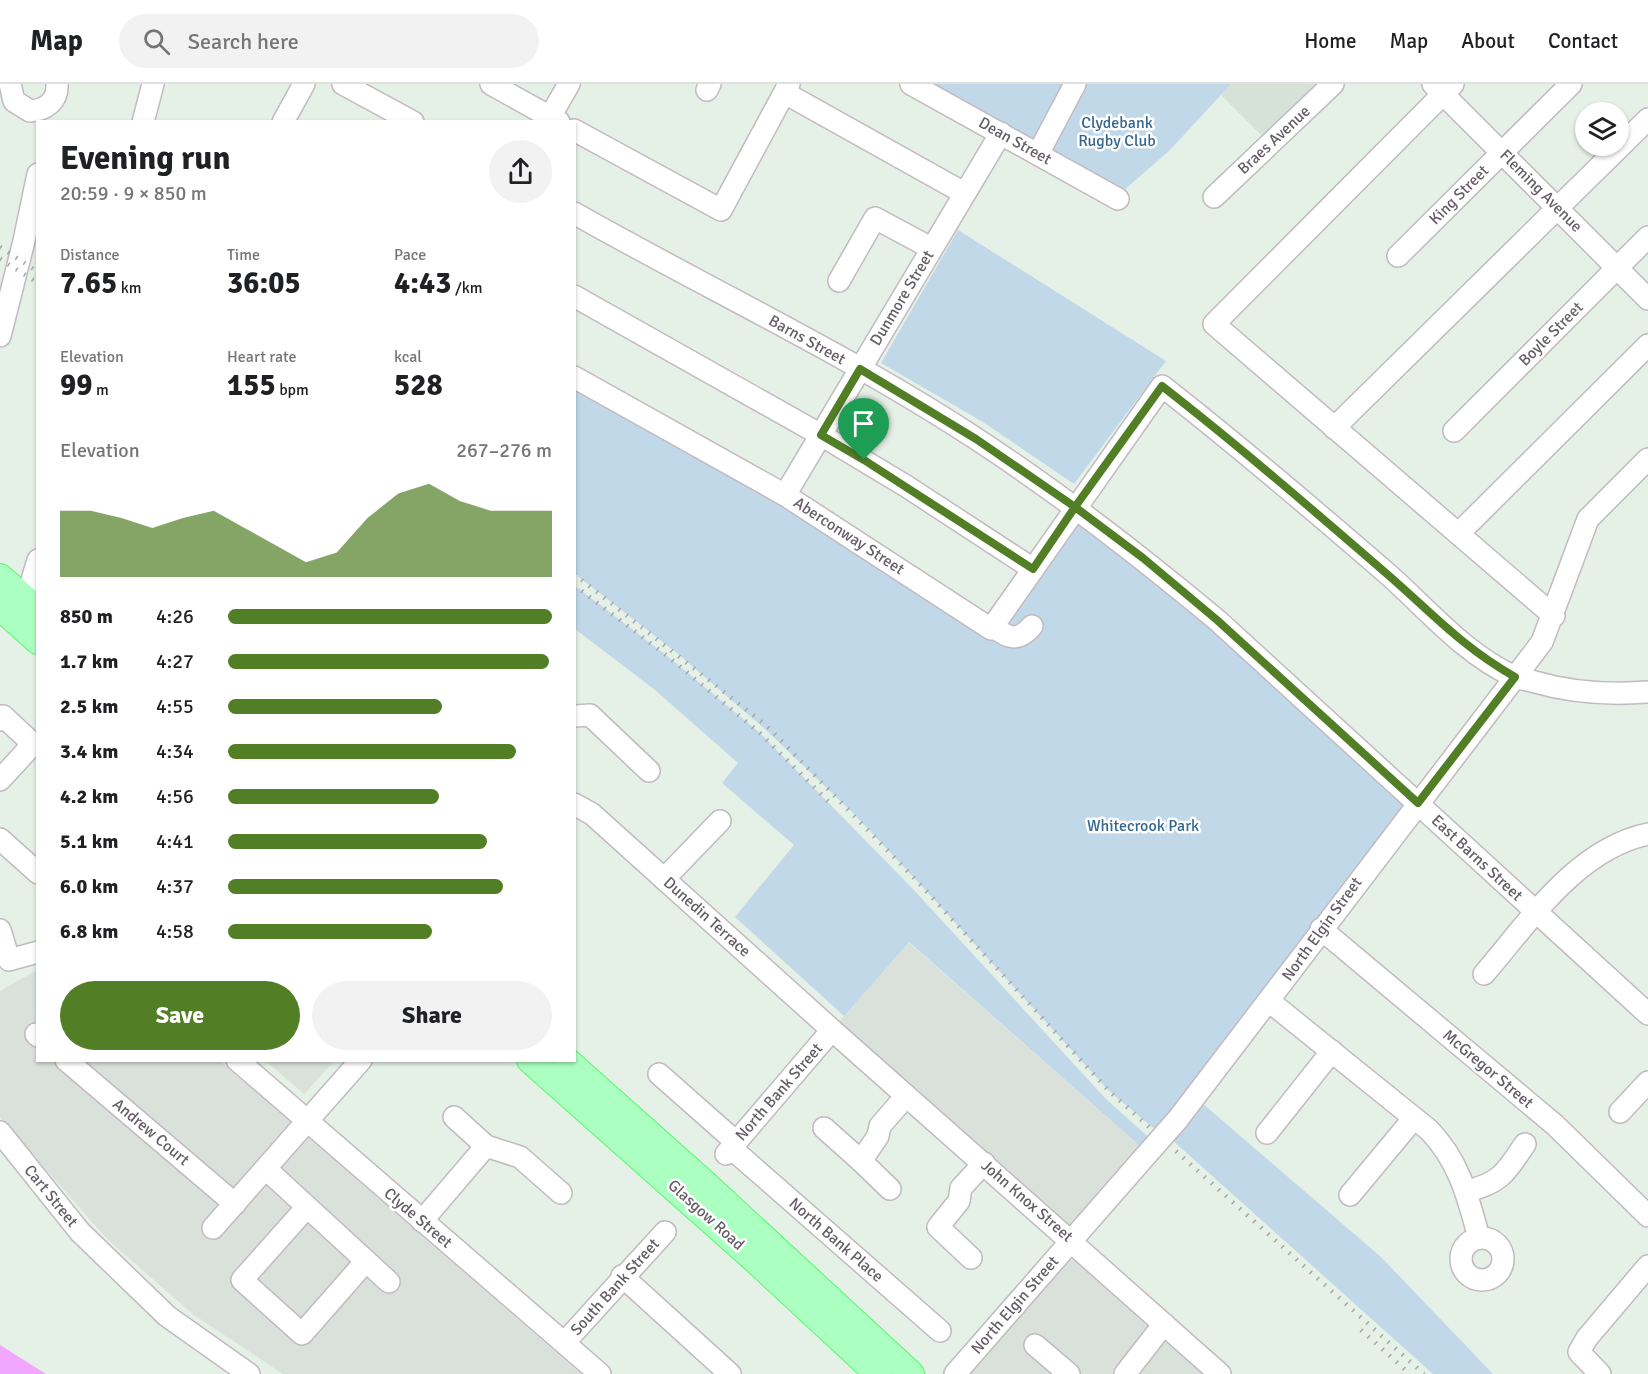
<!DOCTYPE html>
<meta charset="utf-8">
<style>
:root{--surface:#fff;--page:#f2f2f2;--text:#202124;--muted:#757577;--line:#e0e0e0;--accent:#527f26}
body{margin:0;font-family:Signika,sans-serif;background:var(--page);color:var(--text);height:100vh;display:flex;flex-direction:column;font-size:22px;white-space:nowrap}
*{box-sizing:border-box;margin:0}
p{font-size:20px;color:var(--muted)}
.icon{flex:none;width:33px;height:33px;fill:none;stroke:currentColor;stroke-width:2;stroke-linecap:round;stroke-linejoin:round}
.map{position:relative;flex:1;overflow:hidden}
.drawer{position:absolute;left:36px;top:36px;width:540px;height:942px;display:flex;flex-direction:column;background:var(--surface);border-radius:0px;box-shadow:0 2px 4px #0004}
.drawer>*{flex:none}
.fabs{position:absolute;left:1575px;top:18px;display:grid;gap:12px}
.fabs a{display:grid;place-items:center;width:54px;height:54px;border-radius:50%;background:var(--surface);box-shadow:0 2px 4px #0004;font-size:30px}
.pin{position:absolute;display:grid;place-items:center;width:51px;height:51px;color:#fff;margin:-62px -26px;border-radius:50% 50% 50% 0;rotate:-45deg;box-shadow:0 0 6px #0007}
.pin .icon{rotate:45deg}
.round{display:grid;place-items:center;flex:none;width:63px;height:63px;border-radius:32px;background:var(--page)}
.head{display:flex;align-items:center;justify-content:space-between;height:102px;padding:0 24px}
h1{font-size:33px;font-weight:800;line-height:45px}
.stats{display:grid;grid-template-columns:repeat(3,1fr);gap:9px;height:102px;padding:6px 24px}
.stats div{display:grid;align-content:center}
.stats b{font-size:30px;font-weight:800}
.stats small{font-size:16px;font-weight:400}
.stats p{font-size:16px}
.chart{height:168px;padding:12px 24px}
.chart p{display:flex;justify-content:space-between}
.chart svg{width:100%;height:108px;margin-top:6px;fill:var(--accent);opacity:.7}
.action{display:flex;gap:12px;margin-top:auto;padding:12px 24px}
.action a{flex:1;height:69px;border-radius:36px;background:var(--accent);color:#fff;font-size:24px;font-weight:800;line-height:69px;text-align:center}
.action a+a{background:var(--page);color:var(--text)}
ul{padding:0 24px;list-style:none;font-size:20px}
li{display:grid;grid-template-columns:96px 72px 1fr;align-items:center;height:45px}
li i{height:15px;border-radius:8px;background:var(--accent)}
header{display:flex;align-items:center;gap:36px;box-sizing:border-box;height:84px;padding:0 30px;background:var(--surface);border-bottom:2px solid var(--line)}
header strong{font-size:28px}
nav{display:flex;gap:33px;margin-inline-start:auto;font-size:21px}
.search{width:420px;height:54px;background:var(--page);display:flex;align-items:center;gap:15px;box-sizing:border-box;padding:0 21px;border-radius:33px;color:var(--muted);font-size:22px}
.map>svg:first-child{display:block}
</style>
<header>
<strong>Map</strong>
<div class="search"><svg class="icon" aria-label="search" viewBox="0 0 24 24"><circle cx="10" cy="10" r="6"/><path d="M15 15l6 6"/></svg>Search here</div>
<nav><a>Home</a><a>Map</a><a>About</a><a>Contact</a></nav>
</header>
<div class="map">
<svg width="1648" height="1290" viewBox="0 0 1648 1290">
<rect width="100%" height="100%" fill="#e5f0e7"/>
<g fill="#dae1db">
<path d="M908,858L1148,1069L1072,1157L832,946Z"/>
<path d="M37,886L38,976L220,977L581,1290H283L194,1231L108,1156L0,1033V907Z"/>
<path d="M266,977H334L304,1010Z"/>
<path d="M1066,1176H1079L1208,1290H968Z"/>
</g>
<path fill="#d6e2d8" d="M1231,0H1333L1270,60L1221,11Z"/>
<g fill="#c1d8e9">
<path d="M931,0H1231L1169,67L1123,107Z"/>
<path d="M958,146L1166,277L1074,400L983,338L881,279Z"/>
<path d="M575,293L991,545L1075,423L1417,719L1163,1052L1109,1007L918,798L853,729L766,646L677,569L575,490Z"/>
<path d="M574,501L671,575L760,649L912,804L1105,1014L1156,1060L1148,1069L909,858L844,932L735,833L794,761L722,699L738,679L655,606L575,545Z"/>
<path d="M1202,1019L1381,1173L1493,1290H1433L1171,1055Z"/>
</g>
<path fill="#f1a6ff" d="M0,1261L46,1290H0Z"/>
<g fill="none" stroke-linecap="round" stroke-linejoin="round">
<g stroke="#c2bac1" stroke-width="24">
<g id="minor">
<path d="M10,0L14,17L30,27C46,26 58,17 57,0"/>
<path d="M343,0L413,38"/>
<path d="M491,0L559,38"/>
<path d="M911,0L1118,115"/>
<path d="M1433,0L1648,215"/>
<path d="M1453,0L1214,240L1554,532"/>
<path d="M707,6L710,0"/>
<path d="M785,9L964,109"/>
<path d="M143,38L153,0"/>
<path d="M283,38L304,0"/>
<path d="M547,38L569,0"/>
<path d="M574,46L721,126L789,0"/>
<path d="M1038,70L1075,0"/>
<path d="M1214,113L1333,0"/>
<path d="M574,129C708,205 849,271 978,356C1062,411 1140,472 1217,536L1648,930"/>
<path d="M1398,172L1571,0"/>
<path d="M839,197L875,134L931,164"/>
<path d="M574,212L821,351L906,402L1033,485"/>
<path d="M0,252L24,157L38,90"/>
<path d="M574,293L785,411L991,545L1162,302C1240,363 1315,427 1390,492C1429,527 1465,570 1513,592C1520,595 1528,596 1535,598C1573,609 1609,611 1648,608"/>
<path d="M1334,344L1648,35"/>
<path d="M1454,347L1648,153"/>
<path d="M785,411L1001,49"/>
<path d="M1459,449L1648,261"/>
<path d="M26,516L38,476"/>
<path d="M993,542C1008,555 1018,558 1032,542"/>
<path d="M574,632L590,631L649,687"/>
<path d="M0,636L3,632L33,660L0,696"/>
<path d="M574,720L592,730L832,946L1220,1290"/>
<path d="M0,755L38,789"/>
<path d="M664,795L720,737"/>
<path d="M1321,845L1555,1041L1648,1132"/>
<path d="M0,846L9,876L38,868"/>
<path d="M1484,890C1529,838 1576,765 1648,750"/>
<path d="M1269,917L1429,1046C1459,1077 1468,1113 1479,1154"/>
<path d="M36,950L38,952"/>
<path d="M66,976L235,1120"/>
<path d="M237,976L600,1290"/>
<path d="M659,990L736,1058"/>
<path d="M1620,1028L1648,998"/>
<path d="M454,1033L486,1062L520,1073L561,1109"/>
<path d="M1178,1035L1542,558L1588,435L1648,375"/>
<path d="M824,1044L861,1077"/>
<path d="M0,1048L80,1148L167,1232L249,1290"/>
<path d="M1267,1049L1332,967"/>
<path d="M731,1064L940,1247"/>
<path d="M726,1070L832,946"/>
<path d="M266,1085L389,1198"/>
<path d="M890,1105L861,1077L878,1052L880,1042L906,1012"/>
<path d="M1467,1107C1501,1099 1506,1088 1525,1060"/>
<path d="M1350,1111L1414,1034"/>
<path d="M307,1123L242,1196L302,1250L366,1177"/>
<path d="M422,1137L486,1062"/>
<path d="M213,1144L361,976"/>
<circle cx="1482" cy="1175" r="21"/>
<path d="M971,1174L938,1143L959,1117L961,1104L984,1079"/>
<path d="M622,1192L730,1290"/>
<path d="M565,1258L665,1148"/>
<path d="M1035,1261L1069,1290"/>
<path d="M955,1290L1141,1077"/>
<path d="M1125,1290L1164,1240"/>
<path d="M1600,1290L1579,1268L1587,1254L1648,1182"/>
</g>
</g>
<g stroke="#56f96b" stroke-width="28">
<g id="major">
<path d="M0,493L38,526"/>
<path d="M0,523L38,557"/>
<path d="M530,976L754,1175L878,1290"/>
<path d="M566,976L702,1097L911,1290"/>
</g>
</g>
<use href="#minor" stroke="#fff" stroke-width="21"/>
<use href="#major" stroke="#abffc0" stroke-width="26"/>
<g stroke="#a8a5a8" stroke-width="4.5" stroke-dasharray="1.5 8" stroke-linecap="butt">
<path d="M0,163L38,188"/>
<path d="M0,175L38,199"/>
<path d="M574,490L767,642L918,798L1109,1007L1424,1290"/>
<path d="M574,501L671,575L760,649L829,718"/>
<path d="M1361,1246L1410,1290"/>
</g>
<g stroke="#c2bac1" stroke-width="24" stroke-linecap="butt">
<path id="minor-bridge" d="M1141,1077L1178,1035"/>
</g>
<use href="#minor-bridge" stroke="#fff" stroke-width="21"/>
</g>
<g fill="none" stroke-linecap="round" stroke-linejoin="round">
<g stroke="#fff" stroke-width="12">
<path id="route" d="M864,376L1033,485L1075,423L1143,474L1217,536L1418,719L1515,593C1462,563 1432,529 1387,490C1313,426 1239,362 1162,302L1075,423L976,355L860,285L821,351L864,376"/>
</g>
<use href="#route" stroke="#527f26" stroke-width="8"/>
</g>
<g text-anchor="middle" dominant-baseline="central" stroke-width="5" stroke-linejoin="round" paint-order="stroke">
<g font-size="16" fill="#33658f" stroke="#fff">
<text x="1117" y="39">Clydebank<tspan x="1117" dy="18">Rugby Club</tspan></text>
<text x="1143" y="742">Whitecrook Park</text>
</g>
<g font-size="16" fill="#665d67" stroke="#fff">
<text transform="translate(1274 56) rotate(-43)">Braes Avenue</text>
<text transform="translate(1015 57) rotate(29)">Dean Street</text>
<text transform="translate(1541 107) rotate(45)">Fleming Avenue</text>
<text transform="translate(1459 111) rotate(-45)">King Street</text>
<text transform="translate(902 214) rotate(-59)">Dunmore Street</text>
<text transform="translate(1551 250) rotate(-45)">Boyle Street</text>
<text transform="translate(807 256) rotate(29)">Barns Street</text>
<text transform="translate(849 452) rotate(33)">Aberconway Street</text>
<text transform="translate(1477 774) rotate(43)">East Barns Street</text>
<text transform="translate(707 833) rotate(42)">Dunedin Terrace</text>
<text transform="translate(1322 845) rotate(-54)">North Elgin Street</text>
<text transform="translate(1488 985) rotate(40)">McGregor Street</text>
<text transform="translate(779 1008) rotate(-49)">North Bank Street</text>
<text transform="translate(151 1048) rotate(40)">Andrew Court</text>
<text transform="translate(51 1112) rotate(51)">Cart Street</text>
<text transform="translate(1027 1117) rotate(41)">John Knox Street</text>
<text transform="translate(706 1131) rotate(42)">Glasgow Road</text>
<text transform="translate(418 1134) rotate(40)">Clyde Street</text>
<text transform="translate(836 1156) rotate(41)">North Bank Place</text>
<text transform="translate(615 1203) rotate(-48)">South Bank Street</text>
<text transform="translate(1015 1221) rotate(-49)">North Elgin Street</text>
</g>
</g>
</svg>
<div class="fabs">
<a><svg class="icon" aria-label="layers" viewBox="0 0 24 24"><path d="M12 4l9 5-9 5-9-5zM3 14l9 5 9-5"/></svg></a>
</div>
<div class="pin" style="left:864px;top:376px;background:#1e9e55"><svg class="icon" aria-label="arrive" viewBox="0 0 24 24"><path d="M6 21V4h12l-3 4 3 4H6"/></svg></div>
<section class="drawer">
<div class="head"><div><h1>Evening run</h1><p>20:59 · 9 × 850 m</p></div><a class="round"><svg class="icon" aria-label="share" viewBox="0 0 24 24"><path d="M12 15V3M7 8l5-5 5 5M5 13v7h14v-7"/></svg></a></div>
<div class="stats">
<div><p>Distance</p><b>7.65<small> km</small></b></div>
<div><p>Time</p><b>36:05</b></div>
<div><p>Pace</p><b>4:43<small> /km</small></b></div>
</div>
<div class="stats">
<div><p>Elevation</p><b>99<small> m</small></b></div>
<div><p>Heart rate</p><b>155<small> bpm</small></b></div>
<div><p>kcal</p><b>528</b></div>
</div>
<div class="chart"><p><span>Elevation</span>267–276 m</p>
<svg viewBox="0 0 160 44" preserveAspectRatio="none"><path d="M0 44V17L10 17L20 20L30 24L40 20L50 17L60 24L70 31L80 38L90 34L100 20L110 10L120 6L130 13L140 17L150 17L160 17V44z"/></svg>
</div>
<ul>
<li><b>850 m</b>4:26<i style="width:100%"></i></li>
<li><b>1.7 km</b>4:27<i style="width:99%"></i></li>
<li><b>2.5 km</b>4:55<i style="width:66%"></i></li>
<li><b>3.4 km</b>4:34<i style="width:89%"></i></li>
<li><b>4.2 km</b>4:56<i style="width:65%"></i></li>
<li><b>5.1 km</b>4:41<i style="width:80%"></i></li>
<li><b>6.0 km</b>4:37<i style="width:85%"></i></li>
<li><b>6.8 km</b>4:58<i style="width:63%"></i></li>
</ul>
<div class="action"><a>Save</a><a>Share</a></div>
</section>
</div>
